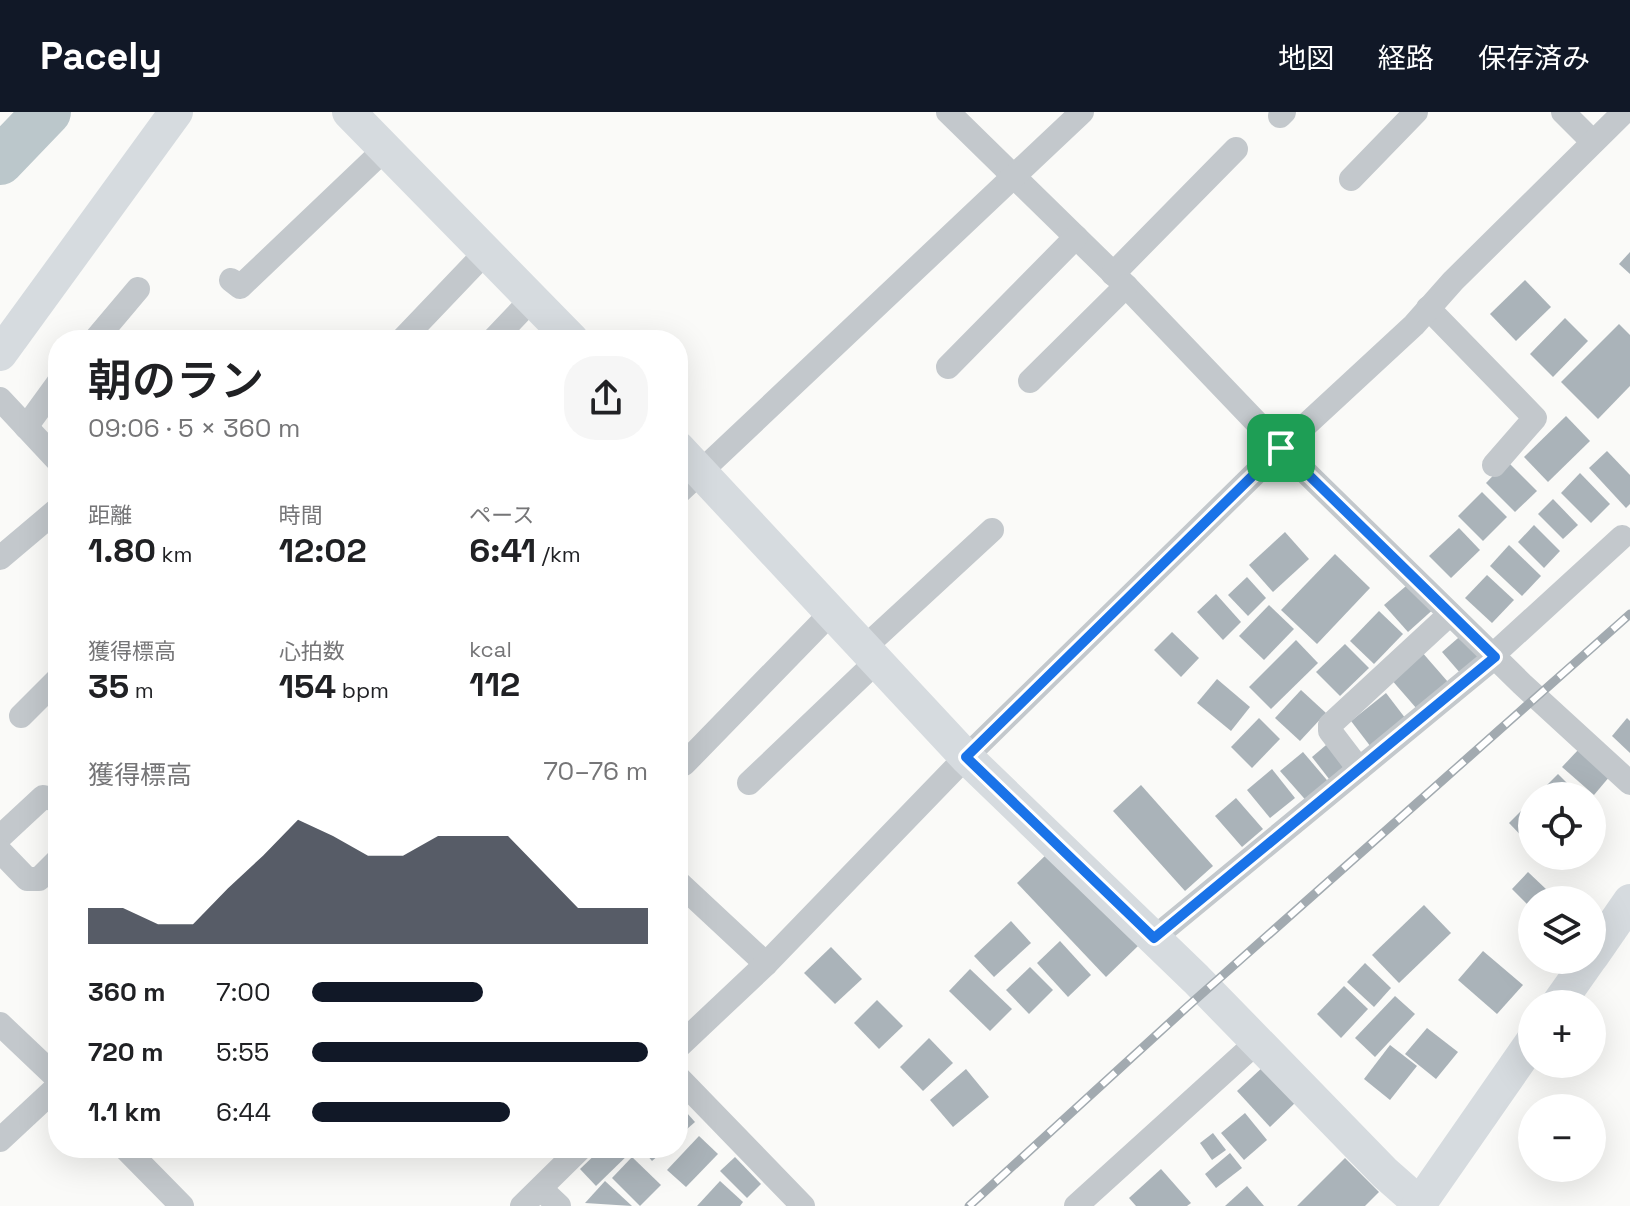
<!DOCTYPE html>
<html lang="ja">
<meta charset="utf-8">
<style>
:root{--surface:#fff;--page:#f6f6f6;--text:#202124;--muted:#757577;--accent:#111827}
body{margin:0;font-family:"Space Grotesk","Noto Sans JP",sans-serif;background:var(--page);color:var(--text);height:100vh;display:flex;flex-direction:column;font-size:30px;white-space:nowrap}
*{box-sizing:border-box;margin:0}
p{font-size:26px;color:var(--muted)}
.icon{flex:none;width:44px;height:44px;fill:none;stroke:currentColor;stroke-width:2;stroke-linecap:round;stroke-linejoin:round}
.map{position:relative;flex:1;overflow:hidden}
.sheet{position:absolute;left:48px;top:218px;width:640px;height:828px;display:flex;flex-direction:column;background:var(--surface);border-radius:32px;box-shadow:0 8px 32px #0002}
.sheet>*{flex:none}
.controls{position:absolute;left:1518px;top:670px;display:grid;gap:16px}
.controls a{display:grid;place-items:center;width:88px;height:88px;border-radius:50%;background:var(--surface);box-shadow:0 8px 32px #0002;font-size:40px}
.pin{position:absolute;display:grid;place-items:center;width:68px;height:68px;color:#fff;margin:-34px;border-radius:16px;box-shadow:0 4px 12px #0006}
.round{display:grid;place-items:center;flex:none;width:84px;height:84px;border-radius:32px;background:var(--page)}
.overview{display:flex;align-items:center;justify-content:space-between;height:136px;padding:0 40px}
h1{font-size:44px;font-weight:600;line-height:60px}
.stats{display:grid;grid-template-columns:repeat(3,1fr);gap:12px;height:136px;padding:8px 40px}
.stats div{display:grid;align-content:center}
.stats b{font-size:34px;font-weight:600}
.stats small{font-size:22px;font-weight:400}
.stats p{font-size:22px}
.chart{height:224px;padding:16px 40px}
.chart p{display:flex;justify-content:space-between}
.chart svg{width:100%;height:144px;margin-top:8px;fill:var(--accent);opacity:.7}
ul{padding:0 40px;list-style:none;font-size:26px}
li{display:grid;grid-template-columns:128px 96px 1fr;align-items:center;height:60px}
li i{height:20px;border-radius:10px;background:var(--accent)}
header{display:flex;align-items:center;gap:48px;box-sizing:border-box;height:112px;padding:0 40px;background:var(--accent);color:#fff}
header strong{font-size:38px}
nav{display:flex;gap:44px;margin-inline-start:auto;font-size:28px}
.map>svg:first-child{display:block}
</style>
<header>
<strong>Pacely</strong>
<nav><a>地図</a><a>経路</a><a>保存済み</a></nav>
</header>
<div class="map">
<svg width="1630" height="1094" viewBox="0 0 1630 1094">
<rect width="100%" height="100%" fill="#fafaf8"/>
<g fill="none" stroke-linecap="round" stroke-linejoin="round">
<path stroke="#bbc7cb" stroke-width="48" d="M0,49L47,0"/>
</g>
<g fill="#aab3b9">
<path d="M1630,140V162L1619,152Z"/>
<path d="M1525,168L1551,195L1516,229L1490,202Z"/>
<path d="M1565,206L1588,229L1553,265L1530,242Z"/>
<path d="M1619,212L1630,223V274L1598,307L1561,270Z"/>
<path d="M1566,304L1590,329L1548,370L1524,345Z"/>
<path d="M1607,339L1630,363V392L1626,396L1589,356Z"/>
<path d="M1507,349L1537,379L1515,400L1486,371Z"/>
<path d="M1580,361L1610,392L1591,411L1561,381Z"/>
<path d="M1482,380L1507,405L1483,429L1458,404Z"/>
<path d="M1553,387L1578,413L1563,427L1538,402Z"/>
<path d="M1534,413L1560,439L1544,456L1518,430Z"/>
<path d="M1459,416L1480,438L1451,466L1429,444Z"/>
<path d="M1285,420L1309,447L1273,480L1249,453Z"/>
<path d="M1509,433L1541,464L1522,484L1490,454Z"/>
<path d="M1335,442L1370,476L1317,532L1281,498Z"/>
<path d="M1487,463L1514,488L1492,511L1465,486Z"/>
<path d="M1247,465L1266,486L1248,504L1228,483Z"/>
<path d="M1413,468L1437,494L1408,520L1384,493Z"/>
<path d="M1216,482L1241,510L1223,528L1197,500Z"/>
<path d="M1269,493L1294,517L1264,548L1239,524Z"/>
<path d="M1379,499L1403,522L1374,552L1350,529Z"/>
<path d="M1172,520L1199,546L1181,565L1154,538Z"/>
<path d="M1465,520L1484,542L1461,562L1442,540Z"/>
<path d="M1296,528L1318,551L1271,597L1249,575Z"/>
<path d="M1345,532L1369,556L1340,584L1316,560Z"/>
<path d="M1421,539L1448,570L1417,597L1390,566Z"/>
<path d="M1217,567L1250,595L1231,619L1197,591Z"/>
<path d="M1301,578L1326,601L1300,629L1275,606Z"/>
<path d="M1386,581L1409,611L1374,639L1351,609Z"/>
<path d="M1259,606L1280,627L1252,656L1231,635Z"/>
<path d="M1627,606L1630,609V641L1612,624Z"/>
<path d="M1332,628L1353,655L1333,672L1312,645Z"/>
<path d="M1579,637L1610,664L1594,683L1562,655Z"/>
<path d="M1303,640L1332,674L1310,693L1280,659Z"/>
<path d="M1272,657L1295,686L1270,706L1247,678Z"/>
<path d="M1558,662L1580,684H1536Z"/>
<path d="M1141,673L1213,754L1185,779L1113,699Z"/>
<path d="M1236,686L1263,717L1242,735L1215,704Z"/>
<path d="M1532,688V735L1509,711Z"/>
<path d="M1050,739L1139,833L1106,865L1017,771Z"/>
<path d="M1528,760L1547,778L1532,788L1530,795L1512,777Z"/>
<path d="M1424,793L1451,821L1399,871L1372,843Z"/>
<path d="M1011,809L1031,831L994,865L974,844Z"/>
<path d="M1060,829L1091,863L1068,885L1037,851Z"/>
<path d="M831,835L862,867L835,892L804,861Z"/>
<path d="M1483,839L1523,873L1497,902L1458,868Z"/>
<path d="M1365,851L1391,876L1374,895L1347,870Z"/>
<path d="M1030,855L1053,878L1029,902L1006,878Z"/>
<path d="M970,857L1012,897L990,919L949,879Z"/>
<path d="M1344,874L1368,897L1341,926L1317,902Z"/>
<path d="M1395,884L1415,902L1375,945L1355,926Z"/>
<path d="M877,888L903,914L879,937L854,911Z"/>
<path d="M1427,916L1458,940L1436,967L1405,942Z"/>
<path d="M929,926L953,951L923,979L900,955Z"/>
<path d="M1390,933L1417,954L1390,988L1364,967Z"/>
<path d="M1264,954L1297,989L1270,1015L1237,979Z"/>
<path d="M966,957L989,985L953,1015L930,988Z"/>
<path d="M678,991L695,1010L678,1025Z"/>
<path d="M1245,1001L1267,1028L1244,1048L1221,1021Z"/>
<path d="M1213,1021L1226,1038L1212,1048L1200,1031Z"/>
<path d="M699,1024L718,1042L686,1075L667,1058Z"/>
<path d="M602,1036H635L596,1074L580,1057Z"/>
<path d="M641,1036H667L652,1049Z"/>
<path d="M1230,1041L1242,1056L1216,1076L1205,1062Z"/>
<path d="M632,1045L661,1073L640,1094L612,1066Z"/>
<path d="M735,1045L761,1072L747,1086L720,1059Z"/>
<path d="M1345,1046L1379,1080L1365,1094H1297Z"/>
<path d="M1161,1057L1191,1091L1187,1094H1136L1129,1086Z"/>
<path d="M605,1069L632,1094L585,1091Z"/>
<path d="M720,1069L743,1090L740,1094H697Z"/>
<path d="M1247,1074L1264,1094H1225Z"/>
</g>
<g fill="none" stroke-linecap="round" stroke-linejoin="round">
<g stroke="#c3c8cc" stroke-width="24">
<path d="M948,0L1126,174L1281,336L1522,572L1630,671"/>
<path d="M1563,0L1593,30"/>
<path d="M1280,4L1284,0"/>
<path d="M1351,67L1416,0"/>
<path d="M1113,162L1236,37"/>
<path d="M231,168L240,175L385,37"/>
<path d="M1428,196L1535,306L1494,353"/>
<path d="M95,228L138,177"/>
<path d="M402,228L486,140"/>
<path d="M493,228L533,186"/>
<path d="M948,255L1076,125"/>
<path d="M1030,269L1126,174"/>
<path d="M0,287L58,349"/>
<path d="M26,315L58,271"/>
<path d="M678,381L1082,0"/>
<path d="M0,446L58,397"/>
<path d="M864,536L992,418"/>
<path d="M1493,543L1622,425"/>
<path d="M21,604L58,567"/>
<path d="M684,652L830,502"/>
<path d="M1359,657L1330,619V613L1450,502"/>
<path d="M749,671L877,549"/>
<path d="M0,725L43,685L58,688"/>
<path d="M0,739L27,767H39L58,748"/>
<path d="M678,770L766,852"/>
<path d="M1154,826L1495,545"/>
<path d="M0,912L58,967"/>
<path d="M678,935L766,852L966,645L1281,336L1414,213L1453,169L1624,0"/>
<path d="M678,965L803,1094"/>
<path d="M0,1028L58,974"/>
<path d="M125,1036L182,1094"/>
<path d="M541,1077L559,1094"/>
<path d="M522,1094L581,1036"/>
<path d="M1076,1094L1257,930"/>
</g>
<g stroke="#d6dbdf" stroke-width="34">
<path d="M349,0L572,228"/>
<path d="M0,242L176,0"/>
<path d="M678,336L966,645L1196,867L1385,1061L1419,1091"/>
<path d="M1592,844L1630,789"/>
<path d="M1558,892L1589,848"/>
<path d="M1418,1094L1532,930"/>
</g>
<g stroke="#a2aab0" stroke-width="9">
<path id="rail" d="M969,1094L1187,895L1630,502"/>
</g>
<use href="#rail" stroke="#fff" stroke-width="6" stroke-dasharray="18" stroke-linecap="butt"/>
</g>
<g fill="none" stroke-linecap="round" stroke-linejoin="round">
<g stroke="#fff" stroke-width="16">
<path id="route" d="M1281,336L1495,545L1154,826L966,645Z"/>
</g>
<use href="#route" stroke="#1a73e8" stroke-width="10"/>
</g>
</svg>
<div class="controls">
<a><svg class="icon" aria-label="locate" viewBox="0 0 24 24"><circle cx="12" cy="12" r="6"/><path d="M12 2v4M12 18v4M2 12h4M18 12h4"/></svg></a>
<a><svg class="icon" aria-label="layers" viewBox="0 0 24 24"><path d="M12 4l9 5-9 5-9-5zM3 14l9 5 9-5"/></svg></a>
<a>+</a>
<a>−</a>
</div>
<div class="pin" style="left:1281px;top:336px;background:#1e9e55"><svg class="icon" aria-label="arrive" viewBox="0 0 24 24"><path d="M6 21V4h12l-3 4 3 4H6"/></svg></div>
<section class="sheet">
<div class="overview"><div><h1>朝のラン</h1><p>09:06 · 5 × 360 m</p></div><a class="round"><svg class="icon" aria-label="share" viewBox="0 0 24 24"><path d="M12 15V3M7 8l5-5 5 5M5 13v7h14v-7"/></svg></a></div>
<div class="stats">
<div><p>距離</p><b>1.80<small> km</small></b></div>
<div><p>時間</p><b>12:02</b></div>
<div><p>ペース</p><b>6:41<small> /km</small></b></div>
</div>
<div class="stats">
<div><p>獲得標高</p><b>35<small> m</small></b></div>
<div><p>心拍数</p><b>154<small> bpm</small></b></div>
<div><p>kcal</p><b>112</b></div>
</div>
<div class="chart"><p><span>獲得標高</span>70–76 m</p>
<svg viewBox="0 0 160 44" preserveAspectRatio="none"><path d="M0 44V33L10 33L20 38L30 38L40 27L50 17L60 6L70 11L80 17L90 17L100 11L110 11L120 11L130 22L140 33L150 33L160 33V44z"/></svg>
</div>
<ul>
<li><b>360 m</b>7:00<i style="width:51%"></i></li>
<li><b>720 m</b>5:55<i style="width:100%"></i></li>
<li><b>1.1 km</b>6:44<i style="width:59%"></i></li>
</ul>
</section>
</div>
